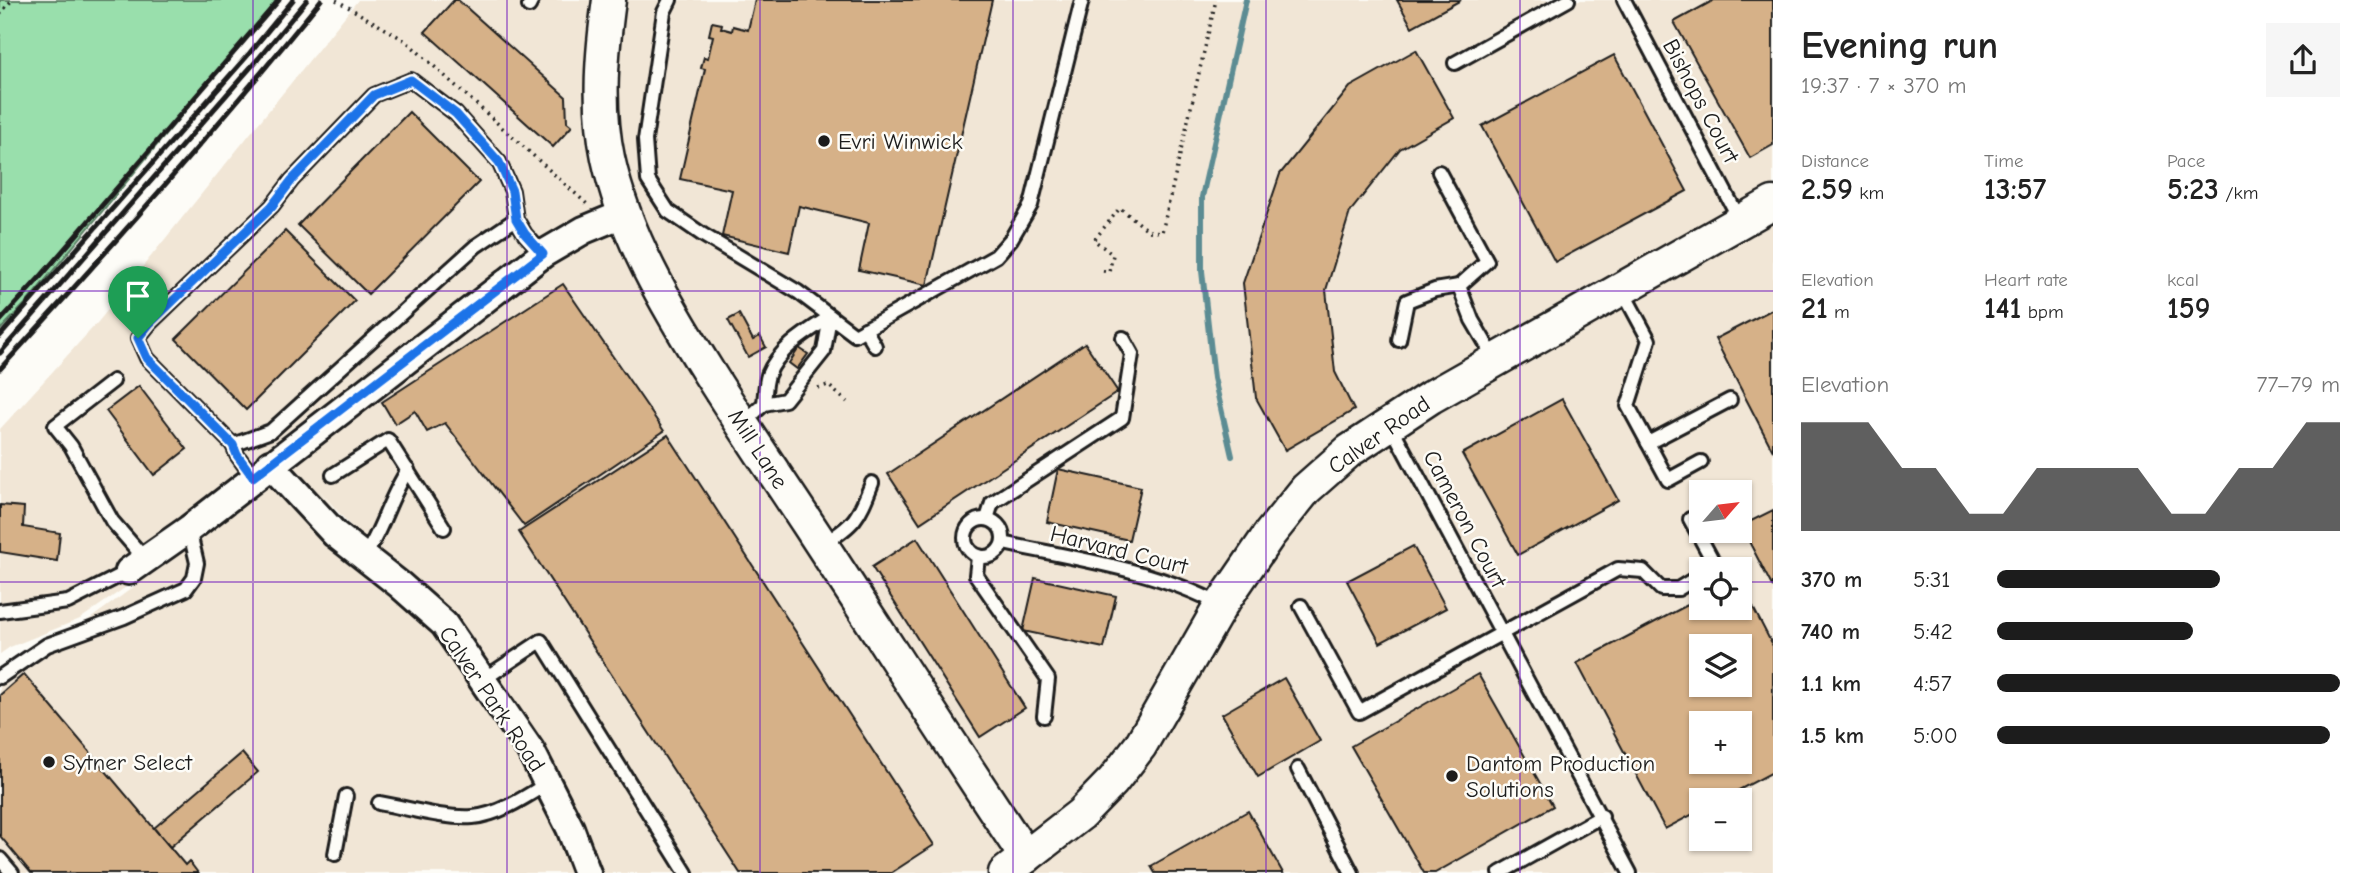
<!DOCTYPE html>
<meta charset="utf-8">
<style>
:root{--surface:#fff;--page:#f6f6f6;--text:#222;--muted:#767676;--accent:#1c1c1c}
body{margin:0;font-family:"Comic Neue",sans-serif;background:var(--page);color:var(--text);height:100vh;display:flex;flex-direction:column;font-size:26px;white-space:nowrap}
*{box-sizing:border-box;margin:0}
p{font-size:23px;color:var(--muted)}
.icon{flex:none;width:38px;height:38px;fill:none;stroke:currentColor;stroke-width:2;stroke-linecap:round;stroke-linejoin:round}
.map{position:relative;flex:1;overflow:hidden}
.details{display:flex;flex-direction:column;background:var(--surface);width:595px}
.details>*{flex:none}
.needle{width:46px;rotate:62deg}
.fabs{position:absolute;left:1689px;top:480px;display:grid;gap:14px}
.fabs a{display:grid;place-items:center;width:63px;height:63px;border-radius:0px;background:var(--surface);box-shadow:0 2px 5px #0004;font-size:35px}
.pin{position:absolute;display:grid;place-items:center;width:60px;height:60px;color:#fff;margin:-72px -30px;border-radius:50% 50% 50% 0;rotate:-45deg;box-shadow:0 0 7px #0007}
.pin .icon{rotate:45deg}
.round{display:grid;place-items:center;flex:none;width:74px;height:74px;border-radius:0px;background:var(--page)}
.head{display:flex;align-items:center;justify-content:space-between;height:119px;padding:0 28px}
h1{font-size:38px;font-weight:700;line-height:52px}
.metrics{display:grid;grid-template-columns:repeat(3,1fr);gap:10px;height:119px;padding:7px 28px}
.metrics div{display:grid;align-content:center}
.metrics b{font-size:30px;font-weight:700}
.metrics small{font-size:19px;font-weight:400}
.metrics p{font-size:19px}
.chart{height:196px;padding:14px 28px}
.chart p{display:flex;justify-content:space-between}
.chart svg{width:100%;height:126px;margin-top:7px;fill:var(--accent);opacity:.7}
ul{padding:0 28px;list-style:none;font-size:23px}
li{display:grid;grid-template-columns:112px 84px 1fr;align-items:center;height:52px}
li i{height:18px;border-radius:9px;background:var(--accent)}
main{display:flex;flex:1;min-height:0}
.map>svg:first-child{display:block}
</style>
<main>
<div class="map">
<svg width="1773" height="873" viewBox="0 0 1773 873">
<rect width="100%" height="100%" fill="#fdfcf7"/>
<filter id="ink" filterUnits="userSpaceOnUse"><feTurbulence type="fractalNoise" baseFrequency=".0143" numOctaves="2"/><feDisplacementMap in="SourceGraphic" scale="14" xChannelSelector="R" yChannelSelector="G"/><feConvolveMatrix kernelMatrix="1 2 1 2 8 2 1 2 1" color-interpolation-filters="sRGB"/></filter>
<g filter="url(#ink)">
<path fill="#f1e6d6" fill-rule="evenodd" d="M358,0H1773V873H591L561,780L412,583L356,532L319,490L465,670L537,790L578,873H0V685L263,492L80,619L10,647L0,654V429L98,322ZM1701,492H1740V530H1701ZM1701,569H1740V607H1701ZM1701,646H1740V684H1701ZM1701,723H1740V761H1701ZM1701,800H1740V838H1701Z"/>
<path fill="#99dfac" stroke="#5a7e64" stroke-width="2" d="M0,0H277L28,301L0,330Z"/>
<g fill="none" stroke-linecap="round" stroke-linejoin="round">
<path stroke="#5c8c93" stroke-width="6" d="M1232,456L1214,378L1202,271V197L1246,0"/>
</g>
<g fill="#d6b188" stroke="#1c1c1c" stroke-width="2" fill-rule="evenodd">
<path d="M454,0H458L566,97L567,122L572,126L553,147L425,32Z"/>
<path d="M755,0H992L927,285L859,270L869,223L799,206L789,252L722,236L732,190L680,179L705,69L701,68L704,57L708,58L713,36L709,35L712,22L722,24L721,28L732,31L733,26L748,30Z"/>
<path d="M1397,0H1461L1412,27Z"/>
<path d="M1714,0H1773V145L1750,158L1674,22Z"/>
<path d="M1416,50L1454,118L1400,149L1350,212L1326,290L1335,372L1354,410L1285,450L1256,398L1243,283L1280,174L1350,87Z"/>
<path d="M1614,55L1687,191L1555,262L1482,126Z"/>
<path d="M409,112L479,182L368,294L298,225Z"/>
<path d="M285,231L355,301L246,410L176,339Z"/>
<path d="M563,284L664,431L524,526L445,423L427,432L415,411L395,424L382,402Z"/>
<path d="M1773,309V451L1715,339Z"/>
<path d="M739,314L753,340L760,336L766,347L748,357L728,320Z"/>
<path d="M1085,343L1118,392L920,523L888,474Z"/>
<path d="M799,348L808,354L797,369L789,363Z"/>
<path d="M139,386L187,449L154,475L106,411Z"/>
<path d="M1562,399L1618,500L1518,555L1462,454Z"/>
<path d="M668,435L934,845L891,873H740L519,532Z"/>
<path d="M1058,469L1141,487L1129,540L1047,522Z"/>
<path d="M0,505L24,507L23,527L60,533L57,561L0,552Z"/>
<path d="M1773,510V588L1741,526Z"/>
<path d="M917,538L1025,708L980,737L872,567Z"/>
<path d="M1413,546L1446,608L1380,643L1347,581Z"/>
<path d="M1035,578L1116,596L1104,648L1023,631Z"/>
<path d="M1740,582L1773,646V772L1720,800H1701V810L1665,829L1577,663L1701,598V607H1740ZM1701,646H1740V684H1701ZM1701,723H1740V761H1701Z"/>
<path d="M24,674L185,865L189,861L198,873H31L0,836V695Z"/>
<path d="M1478,674L1553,806L1435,873H1424L1351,746Z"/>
<path d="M1284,678L1320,741L1258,777L1222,714Z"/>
<path d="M242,753L258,772L170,847L154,828Z"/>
<path d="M1248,811L1283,873H1155L1151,866Z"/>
</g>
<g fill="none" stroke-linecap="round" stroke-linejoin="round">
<g stroke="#1c1c1c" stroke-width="18">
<g id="service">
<path d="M670,0L664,12L645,140L648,180L668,211L703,235L798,292L855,335L996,256L1011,239L1031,205L1082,0"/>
<path d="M1624,0L1740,220"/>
<path d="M529,6L532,0"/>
<path d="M1455,63L1568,0"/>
<path d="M1439,172L1487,261L1459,286"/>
<path d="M516,219L476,246L271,431L233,445L147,358L138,338L150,323L272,206L292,180L374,95L411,80L456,114L499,162L512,191L516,219L525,234L543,254"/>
<path d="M1622,290L1649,340L1628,406L1668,480L1701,462"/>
<path d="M865,329L875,346"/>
<path d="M1399,340L1407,301L1435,290L1459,286L1472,320L1496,361"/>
<path d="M113,381L55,426L71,446L112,521L145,559"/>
<path d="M764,404C765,395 765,384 768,375C779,348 807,332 830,317"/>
<path d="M743,423L764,404L785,400L824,351L830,317"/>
<path d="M1391,426L1630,873"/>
<path d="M1648,443L1730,400"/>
<path d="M233,445L237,455L253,477"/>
<path d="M333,475L388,440L444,528"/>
<circle cx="984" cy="538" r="19"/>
<path d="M987,519L992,503L1122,418L1132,354L1123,338"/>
<path d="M1690,519L1716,567L1712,569"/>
<path d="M1003,543C1076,559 1154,569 1221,605"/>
<path d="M822,545C855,524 858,519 872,483"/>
<path d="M364,557C383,529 389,498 408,470"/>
<path d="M978,557L976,575L1048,679L1044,716"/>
<path d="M1301,606L1359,712L1618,569L1643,571L1661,589H1678L1701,575"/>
<path d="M0,611L68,602L129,571"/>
<path d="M0,677L47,645L124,617L186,589L194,578L197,563L189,529"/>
<path d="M484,679L541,641L686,873"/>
<path d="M1298,769L1352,873"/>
<path d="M379,803C409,808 443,819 473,817C499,815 527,796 548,783"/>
<path d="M335,854L346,796"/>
<path d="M0,859L12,873"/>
<path d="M1500,873L1602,816"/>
</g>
</g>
<g stroke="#1c1c1c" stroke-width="32">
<g id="minor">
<path d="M270,464L335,534L400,585L444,624L531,751L570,828L587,873"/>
<path d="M129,571L189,529L543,254L584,230L625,213"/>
</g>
</g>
<g stroke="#1c1c1c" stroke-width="37">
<g id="tertiary">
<path d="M609,0C602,52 597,106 608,158C625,236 667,306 709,373C741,424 775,474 808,524C881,635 952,747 1026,857"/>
<path d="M1005,873L1081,814L1113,781L1140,746L1221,605L1269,535L1306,489L1349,451L1431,397L1773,203"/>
</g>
</g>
<g stroke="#1c1c1c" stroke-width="3.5" stroke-dasharray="2 5" stroke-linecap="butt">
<path d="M336,0L406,41L587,204"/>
<path d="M0,14L12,0"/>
<path d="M1103,271L1109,272L1113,255L1094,240L1120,208L1149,231L1162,232L1216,0"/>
<path d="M818,388L828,385L847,402"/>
</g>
<use href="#service" stroke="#fdfcf7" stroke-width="12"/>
<use href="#minor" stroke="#fdfcf7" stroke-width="26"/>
<use href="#tertiary" stroke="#fdfcf7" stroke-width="32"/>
<g stroke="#1c1c1c" stroke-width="5">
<path d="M0,321L42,275L279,0"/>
<path d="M0,336L248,55L293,0"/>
<path d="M0,353L258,59L307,0"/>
<path d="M0,369C110,249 219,126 321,0"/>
</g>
</g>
</g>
<g fill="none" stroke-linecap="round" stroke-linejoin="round" filter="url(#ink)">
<g stroke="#fff" stroke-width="14">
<path id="route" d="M411,80L456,114L499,162L512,191L516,219L525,234L543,254L253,477L237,455L233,445L147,358L138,338L150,323L272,206L292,180L374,95Z"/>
</g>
<use href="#route" stroke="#1a73e8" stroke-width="9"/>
</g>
<path fill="none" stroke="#7b2cbf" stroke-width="2" stroke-opacity="0.55" d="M253,0V873M507,0V873M760,0V873M1013,0V873M1266,0V873M1520,0V873M0,291H1773M0,582H1701M1740,582H1773"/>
<g fill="#1c1c1c" stroke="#fdfcf7" stroke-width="2.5">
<circle cx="824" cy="141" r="7"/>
<circle cx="49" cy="762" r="7"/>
<circle cx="1452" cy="776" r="7"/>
</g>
<g text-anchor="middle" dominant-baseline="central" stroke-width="5" stroke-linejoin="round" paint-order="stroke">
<g font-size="23" fill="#1c1c1c" stroke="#fdfcf7">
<text transform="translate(1701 101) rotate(62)">Bishops Court</text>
<text transform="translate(1379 435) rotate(-35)">Calver Road</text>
<text transform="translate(758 449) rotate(57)">Mill Lane</text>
<text transform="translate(1465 519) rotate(62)">Cameron Court</text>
<text transform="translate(1119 550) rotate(14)">Harvard Court</text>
<text transform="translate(492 699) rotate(56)">Calver Park Road</text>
</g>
<g font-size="23" fill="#1c1c1c" stroke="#fdfcf7" text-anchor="start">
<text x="838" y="141">Evri Winwick</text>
<text x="63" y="762">Sytner Select</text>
<text x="1466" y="763">Dantom Production<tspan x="1466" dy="26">Solutions</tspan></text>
</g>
</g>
</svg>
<div class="fabs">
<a><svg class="needle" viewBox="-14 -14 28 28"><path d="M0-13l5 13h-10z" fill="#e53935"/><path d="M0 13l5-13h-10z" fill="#767676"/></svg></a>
<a><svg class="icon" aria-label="locate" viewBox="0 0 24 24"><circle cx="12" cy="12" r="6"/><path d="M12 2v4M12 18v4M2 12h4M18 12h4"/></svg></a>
<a><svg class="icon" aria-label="layers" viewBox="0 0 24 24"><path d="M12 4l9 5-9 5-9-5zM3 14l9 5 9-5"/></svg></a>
<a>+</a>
<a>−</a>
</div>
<div class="pin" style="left:138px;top:338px;background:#1e9e55"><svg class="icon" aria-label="arrive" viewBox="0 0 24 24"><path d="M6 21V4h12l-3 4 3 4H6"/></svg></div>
</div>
<section class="details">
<div class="head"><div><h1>Evening run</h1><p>19:37 · 7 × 370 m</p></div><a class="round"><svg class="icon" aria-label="share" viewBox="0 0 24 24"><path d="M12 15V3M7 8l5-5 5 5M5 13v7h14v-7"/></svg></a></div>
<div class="metrics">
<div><p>Distance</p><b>2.59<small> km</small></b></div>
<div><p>Time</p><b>13:57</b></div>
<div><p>Pace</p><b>5:23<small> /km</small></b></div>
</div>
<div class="metrics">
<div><p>Elevation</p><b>21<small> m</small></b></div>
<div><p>Heart rate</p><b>141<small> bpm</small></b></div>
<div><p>kcal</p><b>159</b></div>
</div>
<div class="chart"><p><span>Elevation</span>77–79 m</p>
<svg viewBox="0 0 160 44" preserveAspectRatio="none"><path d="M0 44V6L10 6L20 6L30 22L40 22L50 38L60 38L70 22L80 22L90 22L100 22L110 38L120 38L130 22L140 22L150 6L160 6V44z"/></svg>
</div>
<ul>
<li><b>370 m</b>5:31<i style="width:65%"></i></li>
<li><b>740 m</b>5:42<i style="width:57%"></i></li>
<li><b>1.1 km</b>4:57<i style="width:100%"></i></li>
<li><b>1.5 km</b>5:00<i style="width:97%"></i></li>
</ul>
</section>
</main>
